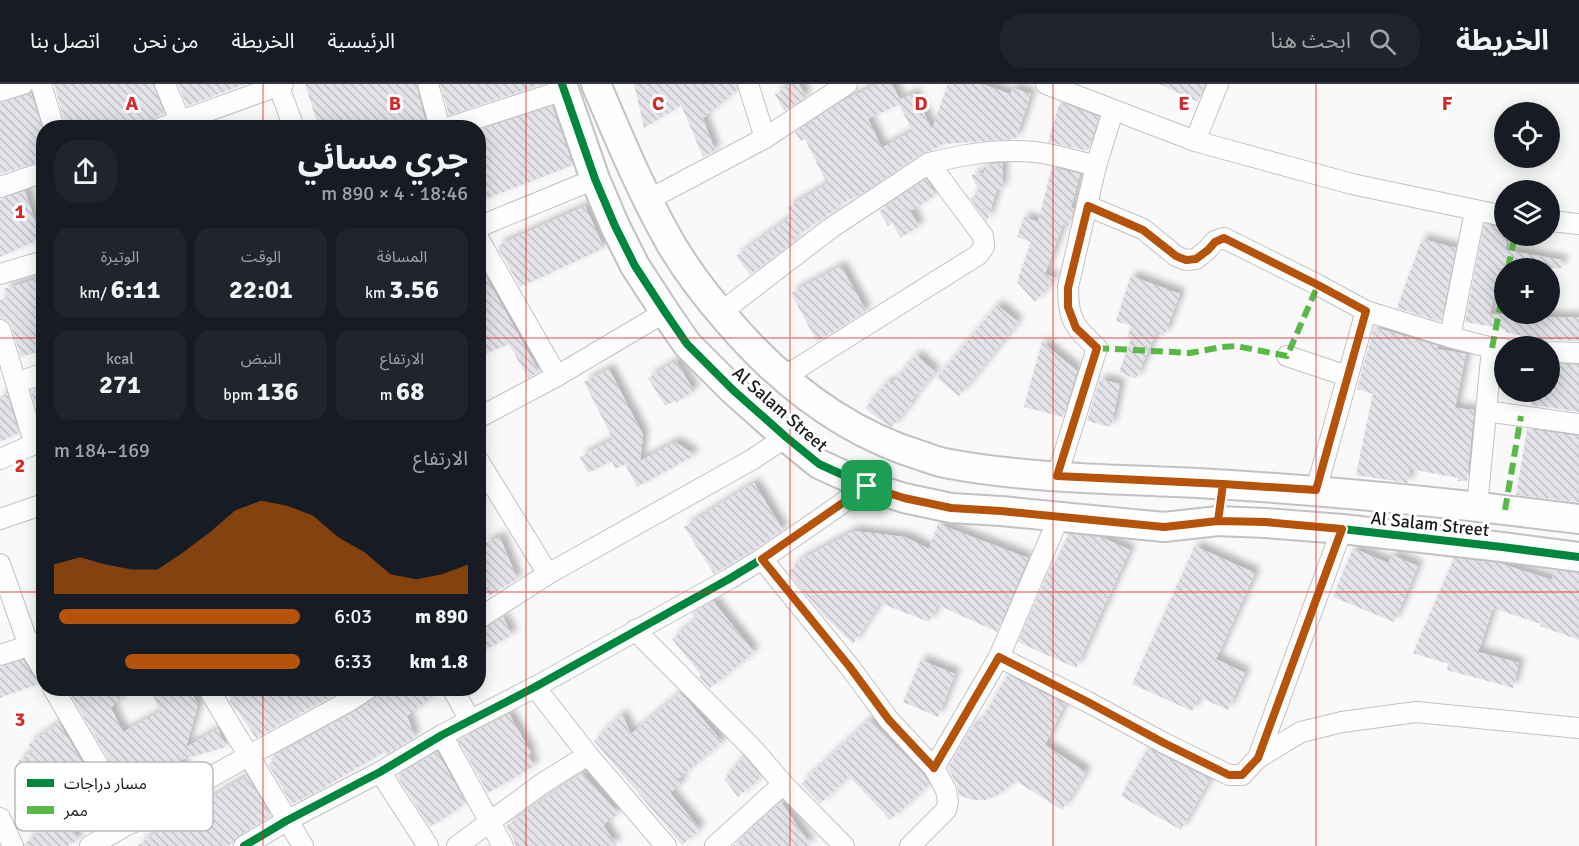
<!DOCTYPE html>
<html lang="ar">
<meta charset="utf-8">
<style>
:root{--surface:#171b24;--page:#20242c;--text:#f1f3f6;--muted:#9ea1a6;--line:#363941;--accent:#b45309}
body{margin:0;font-family:Signika,"Noto Sans Arabic",sans-serif;background:var(--page);color:var(--text);direction:rtl;height:100vh;display:flex;flex-direction:column;font-size:22px;white-space:nowrap}
*{box-sizing:border-box;margin:0}
p{font-size:20px;color:var(--muted)}
.icon{flex:none;width:33px;height:33px;fill:none;stroke:currentColor;stroke-width:2;stroke-linecap:round;stroke-linejoin:round}
.map{position:relative;flex:1;overflow:hidden;direction:ltr}
.panel{position:absolute;left:36px;top:36px;width:450px;height:576px;display:flex;flex-direction:column;background:var(--surface);border-radius:24px;box-shadow:0 3px 15px #0003;direction:rtl}
.panel>*{flex:none}
.fabs{position:absolute;left:1494px;top:18px;display:grid;gap:12px}
.fabs a{display:grid;place-items:center;width:66px;height:66px;border-radius:50%;background:var(--surface);box-shadow:0 3px 15px #0003;font-size:30px}
.pin{position:absolute;display:grid;place-items:center;width:51px;height:51px;color:#fff;margin:-26px;border-radius:12px;box-shadow:0 3px 9px #0006}
.round{display:grid;place-items:center;flex:none;width:63px;height:63px;border-radius:24px;background:var(--page)}
.headline{display:flex;align-items:center;justify-content:space-between;height:102px;padding:0 18px}
h1{font-size:33px;font-weight:700;line-height:45px}
.metrics{display:grid;grid-template-columns:repeat(3,1fr);gap:9px;height:102px;padding:6px 18px}
.metrics div{display:grid;align-content:center;border-radius:15px;background:var(--page);text-align:center}
.metrics b{font-size:26px;font-weight:700}
.metrics small{font-size:16px;font-weight:400}
.metrics p{font-size:16px}
.chart{height:168px;padding:12px 18px}
.chart p{display:flex;justify-content:space-between}
.chart svg{width:100%;height:108px;margin-top:6px;fill:var(--accent);opacity:.7}
ul{padding:0 18px;list-style:none;font-size:20px}
li{display:grid;grid-template-columns:96px 72px 1fr;align-items:center;height:45px}
li i{height:15px;border-radius:8px;background:var(--accent)}
header{display:flex;align-items:center;gap:36px;box-sizing:border-box;height:84px;padding:0 30px;background:var(--surface);border-bottom:2px solid var(--line)}
header strong{font-size:28px}
nav{display:flex;gap:33px;margin-inline-start:auto;font-size:21px}
.search{width:420px;height:54px;background:var(--page);display:flex;align-items:center;gap:15px;box-sizing:border-box;padding:0 21px;border-radius:24px;color:var(--muted);font-size:22px}
.map>svg:first-child{display:block}
</style>
<header>
<strong>الخريطة</strong>
<div class="search"><svg class="icon" aria-label="search" viewBox="0 0 24 24"><circle cx="10" cy="10" r="6"/><path d="M15 15l6 6"/></svg>ابحث هنا</div>
<nav><a>الرئيسية</a><a>الخريطة</a><a>من نحن</a><a>اتصل بنا</a></nav>
</header>
<div class="map">
<svg width="1579" height="762" viewBox="0 0 1579 762">
<defs>
<pattern id="building-back-hatch" width="6" height="6" patternUnits="userSpaceOnUse" patternTransform="scale(1.5)"><rect width="6" height="6" fill="#e3e2e8"/><path d="M-1 5l2 2M0 0l6 6M5-1l2 2" fill="none" stroke="#c2c1c6"/></pattern>
<filter id="shadow"><feDropShadow dx="5.5" dy="-5.5" stdDeviation="3" flood-color="#0004"/></filter>
</defs>
<rect width="100%" height="100%" fill="#f9f9fa"/>
<g fill="url(#building-back-hatch)" fill-rule="evenodd" filter="url(#shadow)">
<path d="M54,0H153L164,30L156,33L151,38L135,44H66Z"/>
<path d="M178,0H245L187,22Z"/>
<path d="M305,0H416L427,44H319Z"/>
<path d="M440,0H544L449,31Z"/>
<path d="M634,0H736L737,6L703,34L715,67L703,73L681,21L644,44Z"/>
<path d="M792,0H799L806,13L784,27L775,10Z"/>
<path d="M878,0H892L900,16L914,9L932,45L948,0H982L1010,10L1013,4L1031,10L1016,55L943,60L933,66L922,69L866,107L836,123L837,125L792,155L794,157L750,191L736,172L792,132L787,124L827,100L805,55L801,57L795,48L841,18ZM899,20L912,47L882,64L868,35Z"/>
<path d="M1159,0H1205L1198,18Z"/>
<path d="M31,9L44,49V76L0,90V19L26,11Z"/>
<path d="M1060,18L1099,33L1088,67L1048,58Z"/>
<path d="M552,22L573,81L478,118V46Z"/>
<path d="M1003,79L1002,106L997,105L987,138L970,114L980,108L971,91L984,89V81Z"/>
<path d="M1052,83L1080,90L1071,124L1074,125L1071,135L1069,142L1063,140L1045,190L1055,194L1035,218L1017,198L1031,158L1017,153L1024,133L1038,138Z"/>
<path d="M926,95L937,110L910,127L919,142L901,154L892,139L888,142L879,127Z"/>
<path d="M25,107L41,155L0,173V115Z"/>
<path d="M585,122L604,164L520,203L497,162Z"/>
<path d="M1484,141L1504,144V152H1508L1505,166L1562,176L1561,184H1501L1490,230H1547L1546,233H1579V257L1550,256L1545,257L1505,248V245L1465,238Z"/>
<path d="M1422,155L1456,164L1441,238L1397,224Z"/>
<path d="M478,179L539,288L528,294L509,260L478,273Z"/>
<path d="M841,182L866,227L817,258L791,209Z"/>
<path d="M1131,192L1180,210L1164,252L1156,249L1136,295L1119,288L1131,255L1127,253L1131,242L1116,237Z"/>
<path d="M44,193V266L21,273L11,242L8,237L0,234V216L7,215L4,205Z"/>
<path d="M997,221L1018,238L959,312L937,294Z"/>
<path d="M1374,243L1438,262L1437,265L1466,270L1455,324L1474,326L1467,397H1458V394L1410,385L1408,399L1356,391L1373,310L1357,305Z"/>
<path d="M1042,258L1077,287L1063,333L1024,323Z"/>
<path d="M916,271L935,288L911,317L912,319L892,343L884,339L865,324L888,297L891,301Z"/>
<path d="M676,277L694,307L677,318L676,316L665,322L648,294Z"/>
<path d="M1557,280L1579,281V328L1531,321L1533,308H1552Z"/>
<path d="M609,285L643,351L640,377L675,358L695,371L637,403L625,380L615,385L612,377L588,389L580,373L613,355L584,298Z"/>
<path d="M1100,295L1120,300L1111,343L1087,337Z"/>
<path d="M44,302V339L41,340L31,307Z"/>
<path d="M7,310L19,349L0,358V312Z"/>
<path d="M1527,345L1579,352V418L1516,411Z"/>
<path d="M754,399L783,446L755,465L714,490L684,443Z"/>
<path d="M938,440L1028,474L997,548L938,521L929,538L880,519L853,560L824,532L788,488L802,475L854,447L905,453L929,465Z"/>
<path d="M1069,450L1101,453L1130,466L1076,584L1018,558L1051,482L1053,483Z"/>
<path d="M500,453L517,495L489,512L478,494V471L486,467L485,459Z"/>
<path d="M1195,462L1255,489L1216,575L1245,589L1228,626L1199,613L1192,627L1132,600Z"/>
<path d="M1353,464L1388,479L1392,471L1418,482L1394,538L1333,513Z"/>
<path d="M1454,474L1499,479L1552,496L1554,486L1579,489V556L1540,542L1541,540L1493,524L1478,568L1519,579L1513,604L1447,586L1448,580L1413,569Z"/>
<path d="M713,517L754,568L710,604L699,593L701,591L672,555L697,535L692,529Z"/>
<path d="M503,533L512,551L478,570V547L484,545Z"/>
<path d="M23,576L34,593L40,599L0,614V583Z"/>
<path d="M921,576L955,590L938,633L903,618Z"/>
<path d="M1008,591L1065,620L1045,661L1086,688L1062,726L1016,697L996,712L985,716H973L961,712L959,711L957,701L948,684L973,641H978Z"/>
<path d="M67,604H130L111,624L123,648L160,628L150,604H182L193,612L198,620L186,663L218,645L226,663L180,676L188,692L165,705L153,680L131,686L127,677L114,685Z"/>
<path d="M242,604H347L256,654L230,617V611Z"/>
<path d="M381,604H440V606L407,632L415,653L386,671L384,668L318,707L292,720L268,680L273,677L270,674L358,626L376,614L379,610Z"/>
<path d="M680,609L691,620H690L722,658L678,695L682,699L670,709L700,745L682,761L594,657L622,630L631,650Z"/>
<path d="M509,630L531,669L528,670L534,682L488,709L458,656Z"/>
<path d="M870,635L924,691L929,700L890,736L849,692L820,720L801,700Z"/>
<path d="M59,639L86,685L27,699L18,677L33,667L28,661Z"/>
<path d="M1148,664L1210,695L1181,746L1121,712Z"/>
<path d="M437,668L466,719L430,743L397,692Z"/>
<path d="M744,672L761,693L738,713L724,695Z"/>
<path d="M582,689L618,729L603,741L617,762H515L514,756L506,742Z"/>
<path d="M247,692L271,732L238,752L233,759L228,762H136L174,738L173,737L178,733L175,727L200,713L203,718Z"/>
<path d="M781,718L811,762H733Z"/>
<path d="M64,730L78,755L68,762H25L24,760Z"/>
</g>
<g fill="none" stroke-linecap="round" stroke-linejoin="round">
<g stroke="#c1c2c3" stroke-width="22">
<g id="street">
<path d="M41,0L54,44"/>
<path d="M165,0L183,44"/>
<path d="M278,0L294,44"/>
<path d="M428,0L440,44"/>
<path d="M748,0L765,54"/>
<path d="M1046,0L1195,57L1352,100L1504,132"/>
<path d="M0,7L23,0"/>
<path d="M161,44L283,0"/>
<path d="M447,44L564,6"/>
<path d="M1195,57L1218,0"/>
<path d="M0,103L44,88"/>
<path d="M648,116L765,54L847,0"/>
<path d="M1088,122L1143,145L1176,172L1186,176L1196,175L1207,166L1215,157L1224,154L1318,201L1366,227L1450,253L1492,264L1504,265"/>
<path d="M1550,137L1579,140"/>
<path d="M478,143L595,95"/>
<path d="M478,154L557,292"/>
<path d="M0,190L44,177"/>
<path d="M720,229L831,144L929,79"/>
<path d="M0,246L35,361"/>
<path d="M1450,253L1475,127"/>
<path d="M1550,268L1579,269"/>
<path d="M1287,272L1347,292"/>
<path d="M782,294L978,171L984,163L983,152L929,79C959,72 987,66 1017,67C1044,67 1070,75 1096,82"/>
<path d="M17,299L44,289"/>
<path d="M1486,327L1579,340"/>
<path d="M478,334L557,292L665,228"/>
<path d="M0,375L44,356"/>
<path d="M478,376L548,490"/>
<path d="M1057,392L1097,264C1074,242 1068,237 1068,203L1096,82L1113,27"/>
<path d="M1316,406L1366,227"/>
<path d="M1477,423L1492,264"/>
<path d="M1059,433L999,573L1086,617L1164,659L1229,691H1242L1258,674L1342,445"/>
<path d="M0,435L44,420"/>
<path d="M762,475L849,582L889,636L934,684L946,706L948,718L946,726L910,762"/>
<path d="M0,480L29,562L44,587"/>
<path d="M478,535L548,490L753,375L786,353"/>
<path d="M635,546L755,667L783,700L844,762"/>
<path d="M0,571L44,557"/>
<path d="M535,603L588,671L666,762"/>
<path d="M53,604L132,739"/>
<path d="M208,604L303,762"/>
<path d="M452,604L470,636"/>
<path d="M442,651L503,762"/>
<path d="M1258,674L1301,648L1342,638L1416,628L1579,644"/>
<path d="M934,684L999,573"/>
<path d="M380,688L428,762"/>
<path d="M0,734L13,762"/>
<path d="M90,762L248,672L351,616L369,604"/>
<path d="M244,762L286,737L380,688L442,651L535,603L729,495L762,475L867,402"/>
<path d="M457,762L543,699L588,671"/>
<path d="M715,762L783,700"/>
</g>
</g>
<g stroke="#c1c2c3" stroke-width="32">
<g id="secondary">
<path d="M562,0L595,95L615,142L635,182L665,228L687,260L733,306L786,353L819,380L867,402L904,414L951,424L1001,427L1164,443L1218,437L1265,439L1342,445L1502,463L1579,473"/>
<path d="M596,0C619,54 642,109 671,160C687,187 706,212 727,236C780,298 843,348 922,372C931,375 941,379 950,380C1031,395 1116,395 1197,399C1325,406 1452,419 1579,435"/>
</g>
</g>
<use href="#street" stroke="#fefefe" stroke-width="20"/>
<use href="#secondary" stroke="#fefefe" stroke-width="28"/>
<g stroke="#58b947" stroke-width="6" stroke-dasharray="12 6" stroke-linecap="butt">
<path d="M1508,184L1515,152"/>
<path d="M1097,264L1190,269L1222,263L1236,262L1287,272L1318,201"/>
<path d="M1492,264L1504,203"/>
<path d="M1505,426L1521,332"/>
</g>
<g stroke="#fff" stroke-width="11">
<g id="cycleway">
<path d="M562,0L595,95L615,142L635,182L665,228L687,260L733,306L786,353L819,380L867,402L904,414L951,424L1001,427L1164,443L1218,437L1265,439L1342,445L1502,463L1579,473"/>
<path d="M244,762L286,737L380,688L442,651L535,603L729,495L762,475L867,402"/>
</g>
</g>
<use href="#cycleway" stroke="#00873e" stroke-width="8"/>
</g>
<g fill="none" stroke-linecap="round" stroke-linejoin="round">
<g stroke="#fff" stroke-width="12">
<path id="route" d="M867,402L762,475L849,582L889,636L934,684L999,573L1086,617L1164,659L1229,691H1242L1258,674L1342,445L1265,438L1218,437L1223,400L1316,406L1366,227L1318,201L1224,154L1215,158L1208,166L1196,175L1186,176L1176,172L1143,146L1088,122L1068,204V223L1076,244L1097,264L1057,392L1223,400L1218,437L1164,443L1001,427L951,424L904,414L867,402"/>
</g>
<use href="#route" stroke="#b45309" stroke-width="8"/>
</g>
<path fill="none" stroke="#d62828" stroke-width="1.5" stroke-opacity="0.55" d="M263,0V44M526,0V762M790,0V762M1053,0V762M1316,0V762M0,254H44M478,254H1579M0,508H44M478,508H1579M263,604V762"/>
<g text-anchor="middle" dominant-baseline="central" stroke-width="6" stroke-linejoin="round" paint-order="stroke">
<g font-size="18" fill="#1a1a1b" stroke="#fff">
<text transform="translate(780 325) rotate(41)">Al Salam Street</text>
<text transform="translate(1430 440) rotate(6)">Al Salam Street</text>
</g>
</g>
<rect x="15" y="678" width="198" height="69" rx="9" fill="#fff" stroke="#bababb" stroke-width="1.5"/>
<rect x="27" y="695" width="27" height="8" fill="#00873e"/>
<rect x="27" y="722" width="27" height="8" fill="#58b947"/>
<g font-size="16" fill="#1a1a1b">
<text x="64" y="705">مسار دراجات</text>
<text x="64" y="732">ممر</text>
</g>
<g font-size="20" text-anchor="middle" font-weight="bold" fill="#d62828" stroke="#fff" stroke-width="6" stroke-linejoin="round" paint-order="stroke">
<text x="132" y="26">A</text>
<text x="395" y="26">B</text>
<text x="658" y="26">C</text>
<text x="921" y="26">D</text>
<text x="1184" y="26">E</text>
<text x="1447" y="26">F</text>
<text x="20" y="134">1</text>
<text x="20" y="388">2</text>
<text x="20" y="642">3</text>
</g>
</svg>
<div class="fabs">
<a><svg class="icon" aria-label="locate" viewBox="0 0 24 24"><circle cx="12" cy="12" r="6"/><path d="M12 2v4M12 18v4M2 12h4M18 12h4"/></svg></a>
<a><svg class="icon" aria-label="layers" viewBox="0 0 24 24"><path d="M12 4l9 5-9 5-9-5zM3 14l9 5 9-5"/></svg></a>
<a>+</a>
<a>−</a>
</div>
<div class="pin" style="left:867px;top:402px;background:#1e9e55"><svg class="icon" aria-label="arrive" viewBox="0 0 24 24"><path d="M6 21V4h12l-3 4 3 4H6"/></svg></div>
<section class="panel">
<div class="headline"><div><h1>جري مسائي</h1><p>18:46 · 4 × 890 m</p></div><a class="round"><svg class="icon" aria-label="share" viewBox="0 0 24 24"><path d="M12 15V3M7 8l5-5 5 5M5 13v7h14v-7"/></svg></a></div>
<div class="metrics">
<div><p>المسافة</p><b>3.56<small> km</small></b></div>
<div><p>الوقت</p><b>22:01</b></div>
<div><p>الوتيرة</p><b>6:11<small> /km</small></b></div>
</div>
<div class="metrics">
<div><p>الارتفاع</p><b>68<small> m</small></b></div>
<div><p>النبض</p><b>136<small> bpm</small></b></div>
<div><p>kcal</p><b>271</b></div>
</div>
<div class="chart"><p><span>الارتفاع</span>169–184 m</p>
<svg viewBox="0 0 160 44" preserveAspectRatio="none"><path d="M0 44V32L10 29L20 32L30 34L40 34L50 27L60 19L70 10L80 6L90 8L100 12L110 21L120 27L130 36L140 38L150 36L160 32V44z"/></svg>
</div>
<ul>
<li><b>890 m</b>6:03<i style="width:98%"></i></li>
<li><b>1.8 km</b>6:33<i style="width:71%"></i></li>
</ul>
</section>
</div>
